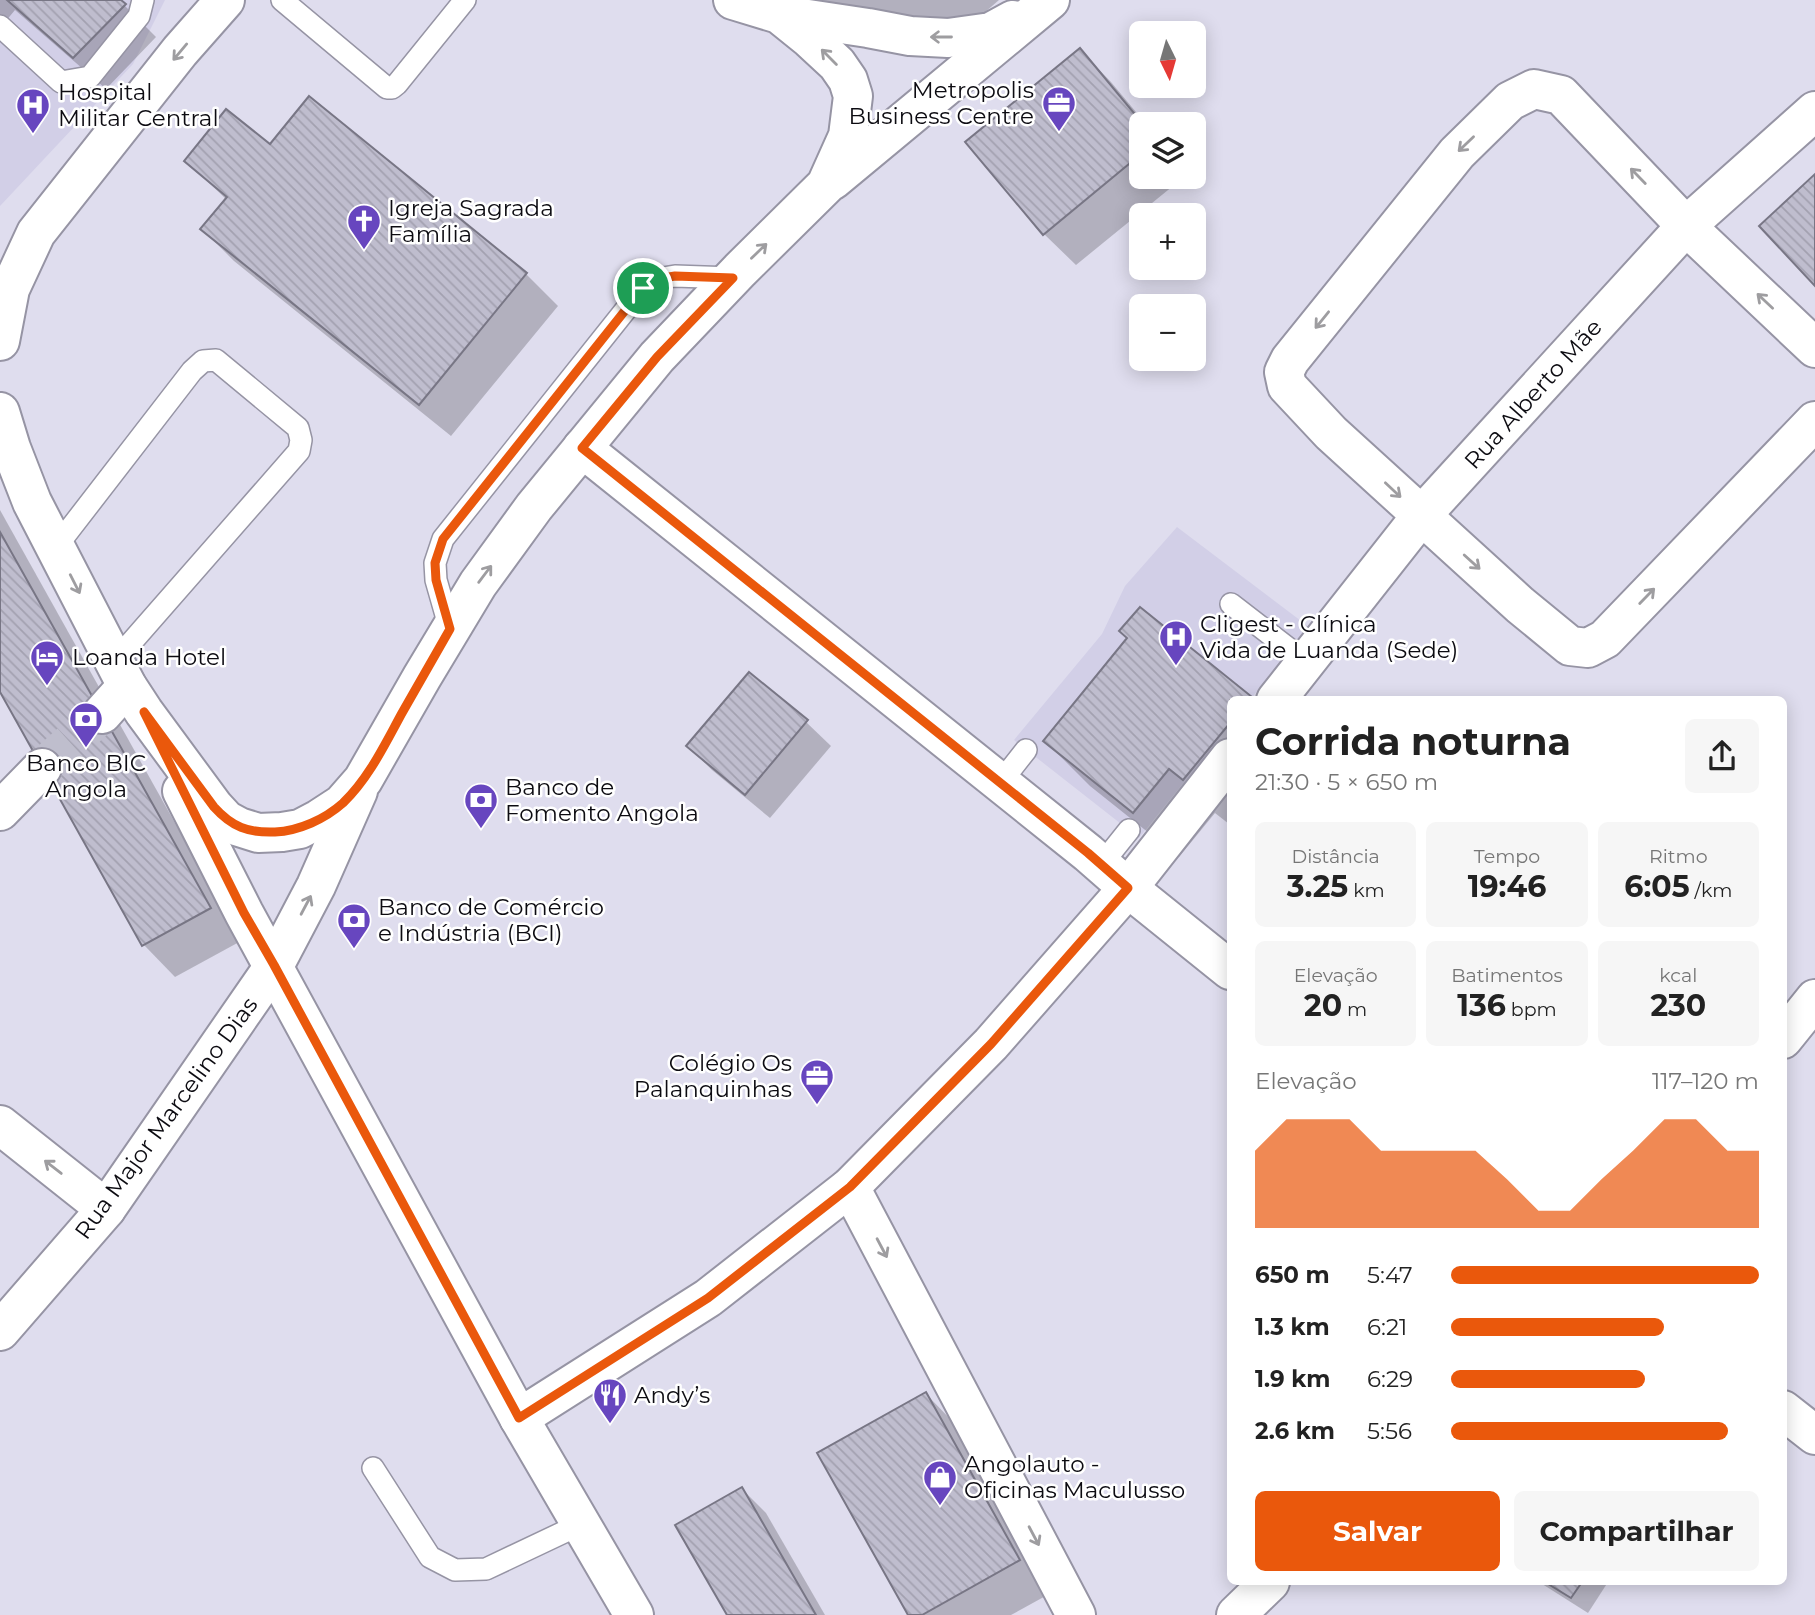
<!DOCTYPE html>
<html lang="pt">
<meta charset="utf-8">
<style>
:root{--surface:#fff;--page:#f6f6f6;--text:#222;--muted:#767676;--accent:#ea580c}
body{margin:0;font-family:Montserrat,sans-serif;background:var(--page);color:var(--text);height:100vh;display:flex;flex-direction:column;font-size:26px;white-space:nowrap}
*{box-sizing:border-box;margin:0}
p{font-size:23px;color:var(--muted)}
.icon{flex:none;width:38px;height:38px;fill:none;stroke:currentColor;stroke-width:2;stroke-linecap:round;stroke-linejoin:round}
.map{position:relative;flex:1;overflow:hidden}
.panel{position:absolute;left:1227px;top:696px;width:560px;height:889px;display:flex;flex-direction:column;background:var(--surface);border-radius:10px;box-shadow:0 4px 18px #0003}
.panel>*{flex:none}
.needle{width:46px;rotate:175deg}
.controls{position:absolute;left:1129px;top:21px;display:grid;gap:14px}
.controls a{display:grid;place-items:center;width:77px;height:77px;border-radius:10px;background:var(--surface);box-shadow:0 4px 18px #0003;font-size:35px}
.pin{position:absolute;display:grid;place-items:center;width:60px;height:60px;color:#fff;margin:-30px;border:4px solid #fff;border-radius:50%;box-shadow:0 2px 7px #0007}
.round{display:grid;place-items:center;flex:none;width:74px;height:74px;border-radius:10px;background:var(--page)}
.headline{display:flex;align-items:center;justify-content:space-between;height:119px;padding:0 28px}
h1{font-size:38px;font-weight:700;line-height:52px}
.stats{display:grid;grid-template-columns:repeat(3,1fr);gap:10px;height:119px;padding:7px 28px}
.stats div{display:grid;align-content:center;border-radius:10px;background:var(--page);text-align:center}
.stats b{font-size:30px;font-weight:700}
.stats small{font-size:19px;font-weight:400}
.stats p{font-size:19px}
.chart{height:196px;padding:14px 28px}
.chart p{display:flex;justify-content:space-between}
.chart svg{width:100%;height:126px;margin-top:7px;fill:var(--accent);opacity:.7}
.cta{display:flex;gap:14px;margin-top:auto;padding:14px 28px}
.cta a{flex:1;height:80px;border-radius:10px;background:var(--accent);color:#fff;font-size:28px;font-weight:700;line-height:80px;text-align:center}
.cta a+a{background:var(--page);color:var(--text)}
ul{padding:0 28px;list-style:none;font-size:23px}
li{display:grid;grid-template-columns:112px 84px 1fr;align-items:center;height:52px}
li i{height:18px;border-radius:9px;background:var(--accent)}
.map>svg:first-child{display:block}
</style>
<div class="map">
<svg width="1815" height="1615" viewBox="0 0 1815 1615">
<defs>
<pattern id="building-back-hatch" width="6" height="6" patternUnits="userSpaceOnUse" patternTransform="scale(1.75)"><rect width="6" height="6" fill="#bfbdce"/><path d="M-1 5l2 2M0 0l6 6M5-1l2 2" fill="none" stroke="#a3a1b0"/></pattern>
</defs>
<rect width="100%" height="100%" fill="#dfddee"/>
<g fill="#d2cfe7">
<path d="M0,0H165L133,64L0,206Z"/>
<path d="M1177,527L1309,627L1250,700H1230V725L1139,838L1014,740L1102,634L1125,586Z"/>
</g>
<g fill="#0003">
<path d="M0,0H119L156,37L106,89L15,10L0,28Z"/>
<path d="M802,0H999L946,46Z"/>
<path d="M1080,50L1111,82L1146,124H1141V177H1184L1076,265L1044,234Z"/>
<path d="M270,147L526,274L558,306L451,436L234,261L202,229L227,200L186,161Z"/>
<path d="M0,510L241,941L175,977L144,945L0,689Z"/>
<path d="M1140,609L1252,700H1230V823L1229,824L1215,813L1179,857L1090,786L1045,741L1129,638Z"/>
<path d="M806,722L831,746L770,818L712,770L688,746Z"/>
<path d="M926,1394L957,1426L1051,1593L1011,1615H910Z"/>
<path d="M742,1489L766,1513L825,1615H729Z"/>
<path d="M1539,1582H1608L1588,1613Z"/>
</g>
<g fill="url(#building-back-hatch)" stroke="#787685" stroke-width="2">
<path d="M7,0H121L126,4L73,58Z"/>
<path d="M1080,48L1143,124H1141V154L1043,235L965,142Z"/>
<path d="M309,96L527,273L419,405L200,229L227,197L184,161L226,109L270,144Z"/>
<path d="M1815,174V286L1759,226Z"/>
<path d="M0,532L211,908L142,946L0,692Z"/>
<path d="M1140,607L1252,697L1249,700H1230V723L1183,780L1169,769L1133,813L1043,741L1127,638L1119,631Z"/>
<path d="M749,672L808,720L745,795L686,746Z"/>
<path d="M926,1392L1020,1560L922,1615H908L817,1453Z"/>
<path d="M742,1487L816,1615H727L675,1525Z"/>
<path d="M1545,1582H1582L1571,1598Z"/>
</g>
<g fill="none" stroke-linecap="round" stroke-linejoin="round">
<path stroke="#bfbecd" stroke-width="38" stroke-dasharray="38 19" stroke-linecap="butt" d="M42,768L102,714"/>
<g stroke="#9694a4" stroke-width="24">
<g id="lane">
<path d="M282,0L387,88H392L397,84L465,0"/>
<path d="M0,26L61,82L90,77L139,16L143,0"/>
<path d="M56,547L192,371L203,361L216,360L298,428L301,440L299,451L115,661"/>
<path d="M1231,604L1306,662"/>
<path d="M450,629L436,580L435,563L443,539L643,288L657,279L675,276L733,278"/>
<path d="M1000,783L1026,750"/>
<path d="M1101,865L1129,830"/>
<path d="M373,1468L430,1557L455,1570L486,1569L581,1524"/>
</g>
</g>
<g stroke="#9694a4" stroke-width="42">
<g id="street">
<path d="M1815,348L1686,226L1561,95L1534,89L1510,101L1457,153L1290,360L1284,372L1287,386L1331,433L1520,605L1570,646L1588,648L1605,639L1815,421"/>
<path d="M1276,700L1421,516L1686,226L1815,111"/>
<path d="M102,714L127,686"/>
<path d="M0,811L42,768"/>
<path d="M1783,1039L1815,999"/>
<path d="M0,1125L106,1209"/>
<path d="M850,1187L1076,1615"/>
<path d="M519,1418L708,1298L850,1187L991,1044L1128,888L1230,758"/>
<path d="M1236,1615L1270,1582"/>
</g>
</g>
<g stroke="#9694a4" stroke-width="42">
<g id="secondary">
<path d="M781,15L868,28L910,36L948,38L991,32L1013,20"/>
<path d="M833,180L1050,0"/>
<path d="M0,341L10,289L36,233L180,51L225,0"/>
<path d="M0,412L11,448L32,502L127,686L144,712L214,807L226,820L239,827L258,833L282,832L300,829L319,819L342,804L363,780L422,677L478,584L534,507L657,357L740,270L826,185L848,136L853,96L848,80L837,64L810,39L779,14L733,0"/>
<path d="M582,448L1088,853L1128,888L1230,970"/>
<path d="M182,791L244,913L519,1418L634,1615"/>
<path d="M0,1331L106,1209L274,966L316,886L358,791"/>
<path d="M1783,1410L1815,1435"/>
</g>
</g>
<use href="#lane" stroke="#fff" stroke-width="21"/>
<use href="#street" stroke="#fff" stroke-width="38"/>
<use href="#secondary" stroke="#fff" stroke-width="38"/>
</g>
<defs><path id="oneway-shaft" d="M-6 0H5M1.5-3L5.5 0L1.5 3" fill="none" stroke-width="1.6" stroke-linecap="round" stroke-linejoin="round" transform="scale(1.75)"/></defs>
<g stroke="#9e9da0">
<use href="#oneway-shaft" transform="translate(941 37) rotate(-180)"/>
<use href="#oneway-shaft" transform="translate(180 52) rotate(130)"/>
<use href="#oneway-shaft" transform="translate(829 57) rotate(-135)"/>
<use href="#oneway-shaft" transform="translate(1466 144) rotate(136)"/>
<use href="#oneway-shaft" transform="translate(1638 176) rotate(-134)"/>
<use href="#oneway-shaft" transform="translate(759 251) rotate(-44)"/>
<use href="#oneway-shaft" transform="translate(1765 301) rotate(-137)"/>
<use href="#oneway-shaft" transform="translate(1322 320) rotate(129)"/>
<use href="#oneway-shaft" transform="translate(1393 490) rotate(43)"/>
<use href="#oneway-shaft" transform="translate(1472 562) rotate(42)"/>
<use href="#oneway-shaft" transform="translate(485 574) rotate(-53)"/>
<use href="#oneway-shaft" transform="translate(75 584) rotate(63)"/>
<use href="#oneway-shaft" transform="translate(1647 596) rotate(-46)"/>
<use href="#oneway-shaft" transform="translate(306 905) rotate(-62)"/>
<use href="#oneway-shaft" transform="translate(53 1167) rotate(-142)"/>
<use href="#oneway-shaft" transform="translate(882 1248) rotate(62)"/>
<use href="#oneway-shaft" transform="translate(1034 1536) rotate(62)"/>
</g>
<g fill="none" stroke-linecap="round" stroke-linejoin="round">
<g stroke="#fff" stroke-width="14">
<path id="route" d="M675,276L733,278L657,357L582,448L1088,853L1128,888L991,1044L850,1187L708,1298L519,1418L274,965L244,913L144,712L214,807C232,827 248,833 275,832C299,831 325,819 343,803C369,778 385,744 402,713C418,685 434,657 450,629L436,580L435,563L443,539L643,288L657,279Z"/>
</g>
<use href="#route" stroke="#ea580c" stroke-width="9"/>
</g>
<defs>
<g id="office-pin" transform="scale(1.75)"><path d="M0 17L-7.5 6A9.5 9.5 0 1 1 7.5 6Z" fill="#6746bf" stroke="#fff"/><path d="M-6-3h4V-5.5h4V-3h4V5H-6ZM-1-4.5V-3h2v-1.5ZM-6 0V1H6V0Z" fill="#fff"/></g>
<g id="hospital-pin" transform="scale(1.75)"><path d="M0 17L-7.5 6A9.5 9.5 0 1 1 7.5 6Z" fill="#6746bf" stroke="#fff"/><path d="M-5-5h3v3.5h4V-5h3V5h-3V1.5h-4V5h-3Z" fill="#fff"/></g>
<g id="church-pin" transform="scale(1.75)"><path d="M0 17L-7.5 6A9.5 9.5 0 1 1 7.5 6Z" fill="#6746bf" stroke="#fff"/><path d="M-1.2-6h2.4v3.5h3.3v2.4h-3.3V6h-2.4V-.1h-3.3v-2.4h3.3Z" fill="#fff"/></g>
<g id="hotel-pin" transform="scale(1.75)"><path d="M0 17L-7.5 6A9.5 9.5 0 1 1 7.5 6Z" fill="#6746bf" stroke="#fff"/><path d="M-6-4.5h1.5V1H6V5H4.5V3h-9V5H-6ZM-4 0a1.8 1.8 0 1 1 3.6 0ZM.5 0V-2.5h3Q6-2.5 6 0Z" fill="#fff"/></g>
<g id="bank-pin" transform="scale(1.75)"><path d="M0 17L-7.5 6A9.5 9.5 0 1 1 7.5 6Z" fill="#6746bf" stroke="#fff"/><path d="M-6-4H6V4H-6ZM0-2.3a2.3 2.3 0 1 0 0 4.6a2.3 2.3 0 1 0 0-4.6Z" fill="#fff"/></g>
<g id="restaurant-pin" transform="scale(1.75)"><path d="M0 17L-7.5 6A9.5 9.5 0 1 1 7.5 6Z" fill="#6746bf" stroke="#fff"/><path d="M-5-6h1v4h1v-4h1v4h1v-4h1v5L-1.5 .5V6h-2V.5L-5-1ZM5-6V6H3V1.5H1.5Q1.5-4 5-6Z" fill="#fff"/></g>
<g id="shop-pin" transform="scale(1.75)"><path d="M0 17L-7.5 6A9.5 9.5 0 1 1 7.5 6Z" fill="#6746bf" stroke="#fff"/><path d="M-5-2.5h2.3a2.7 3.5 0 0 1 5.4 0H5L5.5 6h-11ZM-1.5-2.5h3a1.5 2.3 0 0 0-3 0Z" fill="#fff"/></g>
</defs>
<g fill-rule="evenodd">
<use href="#office-pin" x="1059" y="103"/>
<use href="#hospital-pin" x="33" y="105"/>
<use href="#church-pin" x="364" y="221"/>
<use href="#hospital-pin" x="1176" y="637"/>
<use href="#hotel-pin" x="47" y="657"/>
<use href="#bank-pin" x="86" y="719"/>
<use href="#bank-pin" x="481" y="800"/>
<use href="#bank-pin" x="354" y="920"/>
<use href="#office-pin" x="817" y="1076"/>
<use href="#restaurant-pin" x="610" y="1395"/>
<use href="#shop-pin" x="940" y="1477"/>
</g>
<g text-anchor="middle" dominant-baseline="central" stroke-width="5" stroke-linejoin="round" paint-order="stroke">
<g font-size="23" fill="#0c0b11" stroke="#fff" text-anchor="start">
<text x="1034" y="90" text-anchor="end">Metropolis<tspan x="1034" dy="26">Business Centre</tspan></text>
<text x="58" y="92">Hospital<tspan x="58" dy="26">Militar Central</tspan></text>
<text x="388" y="208">Igreja Sagrada<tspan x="388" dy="26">Família</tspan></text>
<text x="1200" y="624">Cligest - Clínica<tspan x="1200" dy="26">Vida de Luanda (Sede)</tspan></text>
<text x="72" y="657">Loanda Hotel</text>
<text x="86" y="763" text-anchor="middle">Banco BIC<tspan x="86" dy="26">Angola</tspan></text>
<text x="505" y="787">Banco de<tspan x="505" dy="26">Fomento Angola</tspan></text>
<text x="378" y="907">Banco de Comércio<tspan x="378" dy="26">e Indústria (BCI)</tspan></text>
<text x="792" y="1063" text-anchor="end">Colégio Os<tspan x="792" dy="26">Palanquinhas</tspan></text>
<text x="634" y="1395">Andy’s</text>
<text x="964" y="1464">Angolauto -<tspan x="964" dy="26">Oficinas Maculusso</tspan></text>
</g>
<g font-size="23" fill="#0c0b11" stroke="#fff">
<text transform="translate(1533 394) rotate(-48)">Rua Alberto Mãe</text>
<text transform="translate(166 1118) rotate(-54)">Rua Major Marcelino Dias</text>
</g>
</g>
</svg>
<div class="controls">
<a><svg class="needle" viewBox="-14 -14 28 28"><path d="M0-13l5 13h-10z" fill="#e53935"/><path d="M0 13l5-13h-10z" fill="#767676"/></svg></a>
<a><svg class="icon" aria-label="layers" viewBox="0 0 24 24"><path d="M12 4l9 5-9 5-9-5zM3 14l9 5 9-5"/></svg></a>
<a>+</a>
<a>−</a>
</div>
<div class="pin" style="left:643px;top:288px;background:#1e9e55"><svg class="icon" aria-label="arrive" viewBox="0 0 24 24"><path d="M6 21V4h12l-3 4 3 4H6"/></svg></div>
<section class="panel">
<div class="headline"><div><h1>Corrida noturna</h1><p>21:30 · 5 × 650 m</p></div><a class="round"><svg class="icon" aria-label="share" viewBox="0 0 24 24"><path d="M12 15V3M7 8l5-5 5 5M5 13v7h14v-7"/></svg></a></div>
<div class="stats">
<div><p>Distância</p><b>3.25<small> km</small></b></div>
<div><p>Tempo</p><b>19:46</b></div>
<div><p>Ritmo</p><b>6:05<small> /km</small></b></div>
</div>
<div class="stats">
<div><p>Elevação</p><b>20<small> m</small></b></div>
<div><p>Batimentos</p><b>136<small> bpm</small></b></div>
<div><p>kcal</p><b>230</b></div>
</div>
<div class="chart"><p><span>Elevação</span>117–120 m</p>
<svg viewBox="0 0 160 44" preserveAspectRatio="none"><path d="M0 44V17L10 6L20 6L30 6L40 17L50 17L60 17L70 17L80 27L90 38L100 38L110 27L120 17L130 6L140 6L150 17L160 17V44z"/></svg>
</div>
<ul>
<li><b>650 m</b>5:47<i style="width:100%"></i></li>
<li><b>1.3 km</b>6:21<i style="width:69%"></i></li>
<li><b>1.9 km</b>6:29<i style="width:63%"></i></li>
<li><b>2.6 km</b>5:56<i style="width:90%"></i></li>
</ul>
<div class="cta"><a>Salvar</a><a>Compartilhar</a></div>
</section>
</div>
